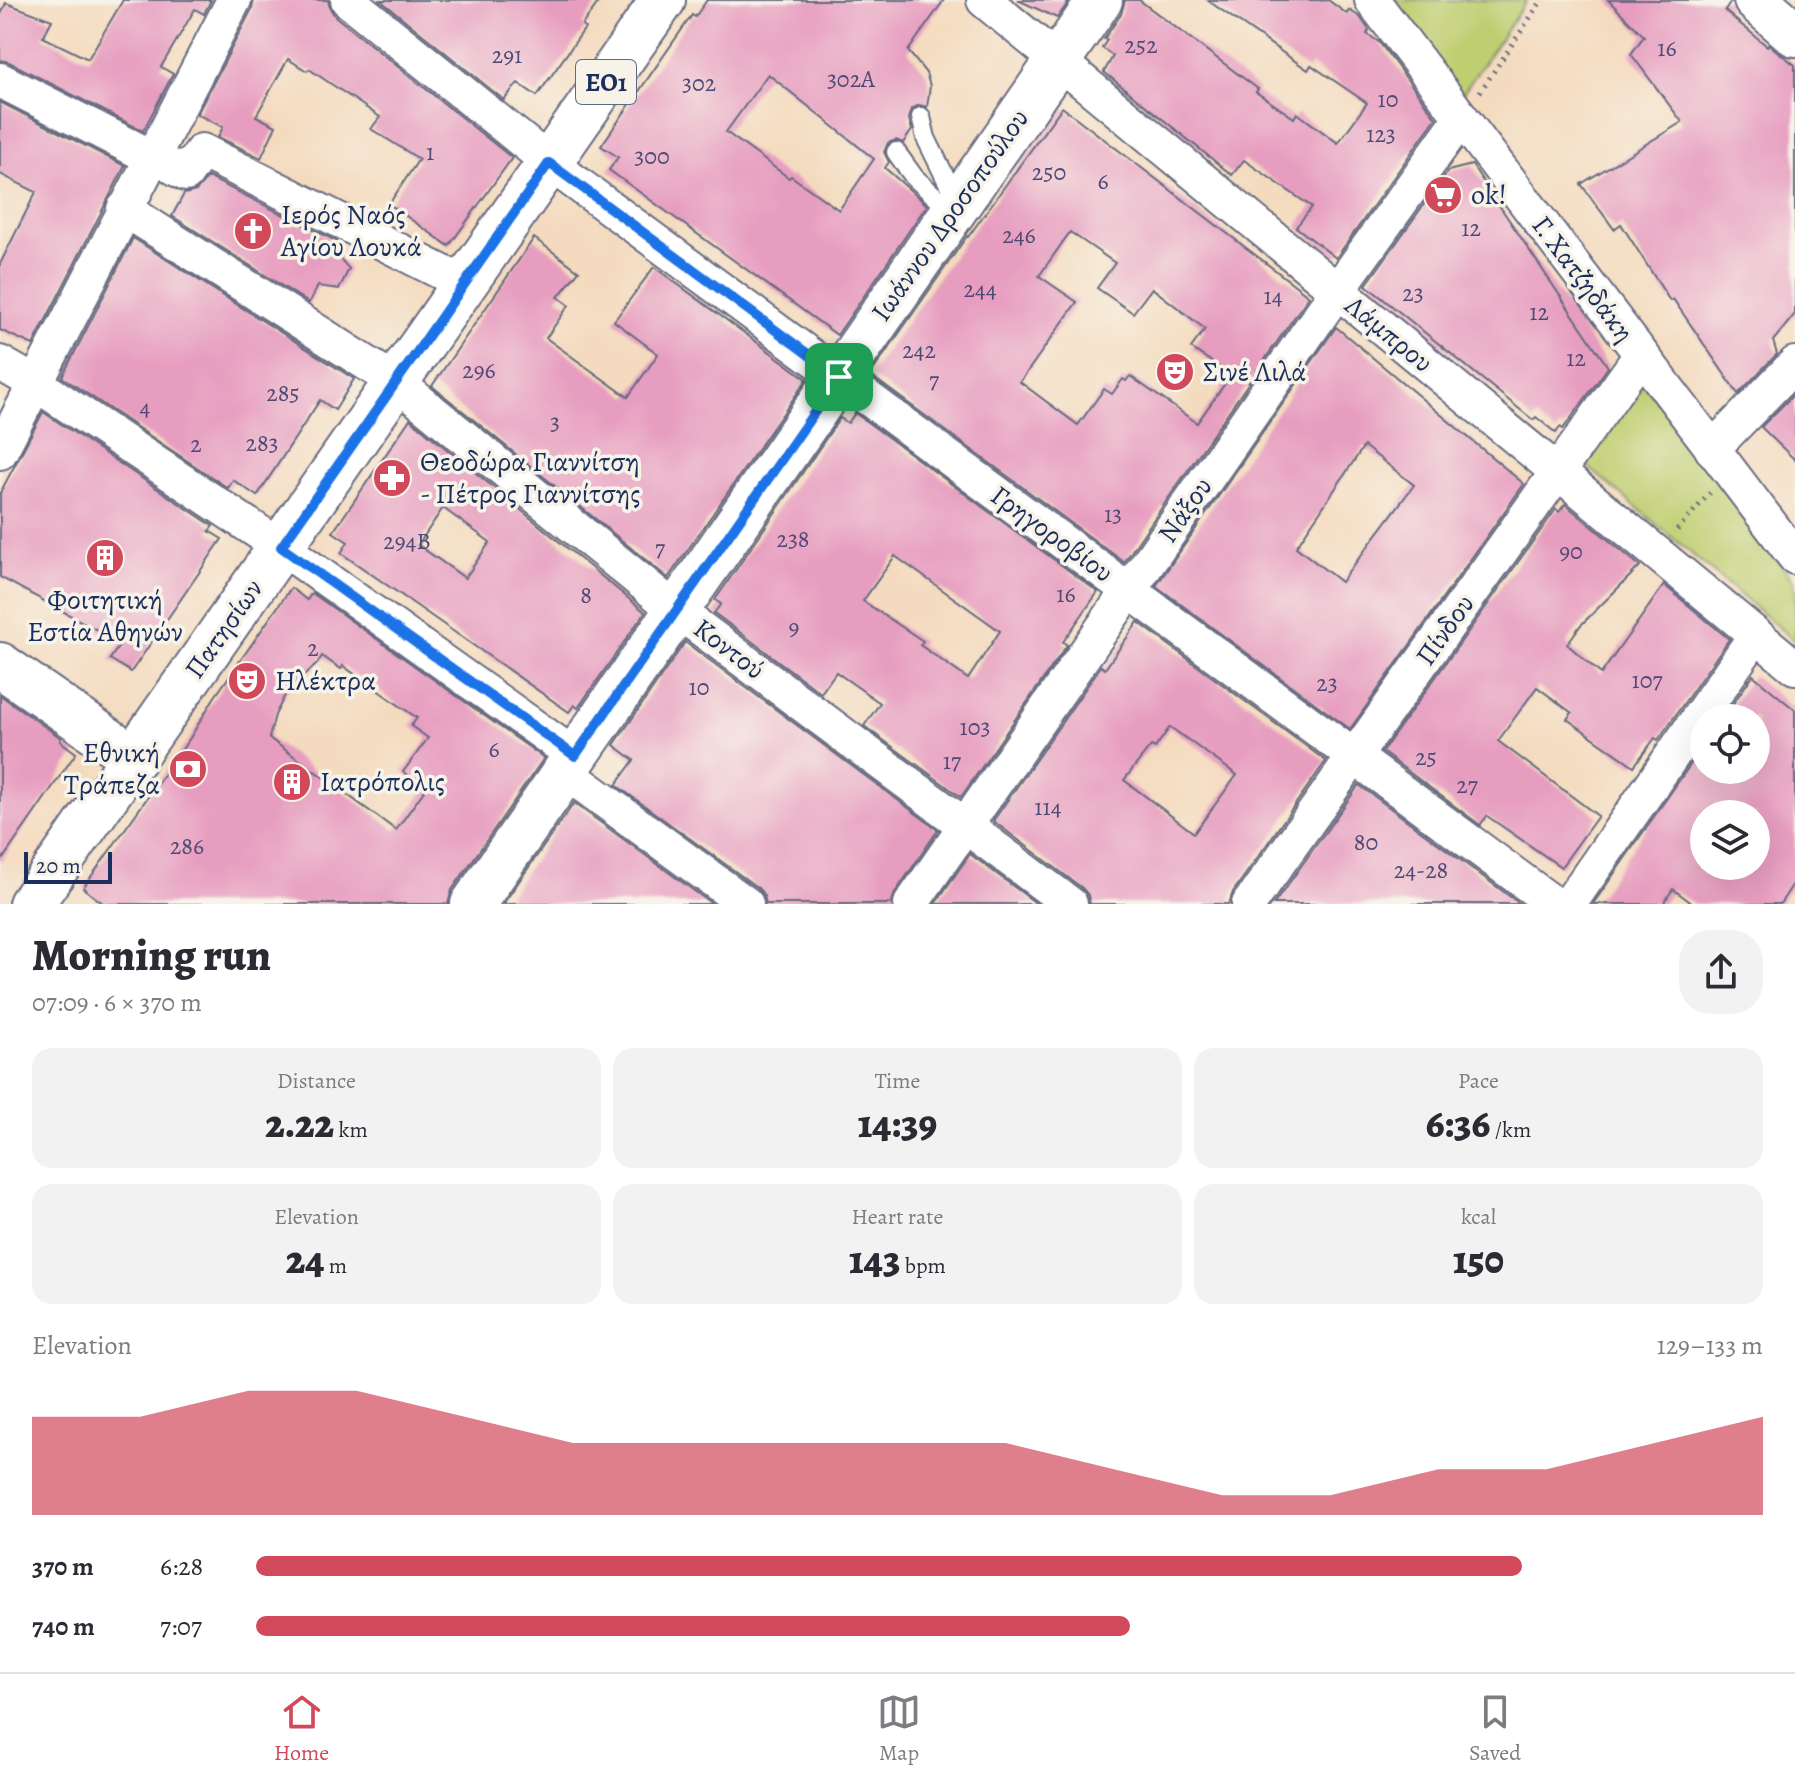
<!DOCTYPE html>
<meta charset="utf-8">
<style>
:root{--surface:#fff;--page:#f2f2f3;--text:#2b2b33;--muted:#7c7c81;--line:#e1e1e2;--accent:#d1495b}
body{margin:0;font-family:Alegreya,serif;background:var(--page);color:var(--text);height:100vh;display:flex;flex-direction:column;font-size:30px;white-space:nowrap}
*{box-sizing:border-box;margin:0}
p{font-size:26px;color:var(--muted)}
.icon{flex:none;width:44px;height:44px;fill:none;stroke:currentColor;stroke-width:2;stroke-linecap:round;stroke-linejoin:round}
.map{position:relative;height:904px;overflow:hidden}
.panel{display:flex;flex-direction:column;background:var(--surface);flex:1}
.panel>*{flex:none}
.fabs{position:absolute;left:1690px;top:704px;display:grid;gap:16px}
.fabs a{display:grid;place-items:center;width:80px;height:80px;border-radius:50%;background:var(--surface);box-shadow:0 8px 32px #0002;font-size:40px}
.scale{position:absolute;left:24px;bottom:20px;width:88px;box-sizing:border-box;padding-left:8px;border:4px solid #1b2f5e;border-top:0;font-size:22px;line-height:28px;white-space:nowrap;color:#1b2f5e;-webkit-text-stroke:6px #f7f3e8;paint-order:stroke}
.pin{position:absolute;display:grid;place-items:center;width:68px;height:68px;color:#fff;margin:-34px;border-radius:16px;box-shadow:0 4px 12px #0006}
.round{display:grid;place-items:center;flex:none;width:84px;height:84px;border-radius:32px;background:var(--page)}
.headline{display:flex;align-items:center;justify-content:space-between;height:136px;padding:0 32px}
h1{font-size:44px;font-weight:800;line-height:60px}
.figures{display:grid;grid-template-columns:repeat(3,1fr);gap:12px;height:136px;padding:8px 32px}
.figures div{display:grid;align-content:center;border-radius:20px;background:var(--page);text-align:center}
.figures b{font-size:40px;font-weight:800}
.figures small{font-size:22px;font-weight:400}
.figures p{font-size:22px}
.chart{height:224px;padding:16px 32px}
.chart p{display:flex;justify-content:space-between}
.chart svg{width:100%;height:144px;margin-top:8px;fill:var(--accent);opacity:.7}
ul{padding:0 32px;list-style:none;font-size:26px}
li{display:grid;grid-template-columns:128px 96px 1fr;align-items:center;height:60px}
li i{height:20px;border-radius:10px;background:var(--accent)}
.dock{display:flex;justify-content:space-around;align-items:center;height:112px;border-top:2px solid var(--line);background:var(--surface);font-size:22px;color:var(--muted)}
.dock a{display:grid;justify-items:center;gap:4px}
.dock .selected{color:var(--accent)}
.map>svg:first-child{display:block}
</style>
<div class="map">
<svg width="1795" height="904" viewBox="0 0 1795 904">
<rect width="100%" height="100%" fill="#f7f3e8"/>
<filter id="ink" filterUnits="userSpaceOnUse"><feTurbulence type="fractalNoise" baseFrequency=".0125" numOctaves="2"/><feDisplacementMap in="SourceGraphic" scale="16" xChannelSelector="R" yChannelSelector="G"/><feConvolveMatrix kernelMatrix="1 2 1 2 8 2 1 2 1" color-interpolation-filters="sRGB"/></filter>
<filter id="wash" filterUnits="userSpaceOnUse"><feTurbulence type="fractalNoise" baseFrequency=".006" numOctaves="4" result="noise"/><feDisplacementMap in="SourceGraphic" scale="32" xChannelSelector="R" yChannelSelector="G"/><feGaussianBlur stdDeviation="1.8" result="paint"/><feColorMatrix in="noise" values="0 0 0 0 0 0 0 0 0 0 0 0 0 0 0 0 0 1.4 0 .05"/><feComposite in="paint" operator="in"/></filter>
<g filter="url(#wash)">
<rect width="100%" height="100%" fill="#f4dbbf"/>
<g fill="#bfce70" stroke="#6d7e67" stroke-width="2">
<path d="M1388,0H1527L1461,96Z"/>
<path d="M1641,379L1795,583V641L1586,465Z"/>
</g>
<g id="blocks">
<g fill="#e79dc0" fill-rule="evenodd">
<path d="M123,0H211L204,14L195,9L161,67L173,74L143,131L9,62L0,60V16L6,3L52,20L43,37L88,59Z"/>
<path d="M254,0H328L330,8L335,16L512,158L449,246L389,204L419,159L371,129L380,117L309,69L307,71L288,59L256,116L276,126L261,158L218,137L223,127L197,114L252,9Z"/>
<path d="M380,0H600L582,25L585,28L537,96L518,83L504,100Z"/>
<path d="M707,0H944L908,51L926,73L930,86L927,107L919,105L912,109L909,119L912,130L903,143L896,140L888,143L884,152L889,162L885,168L927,205L837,335L609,170L618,157L601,146L692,15L695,17ZM768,74L874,159L839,210L791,176L789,178L726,132Z"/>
<path d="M1018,0H1070L1057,18Z"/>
<path d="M1125,0H1139L1258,89L1256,92L1294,118L1297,113L1338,143L1367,103L1311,65L1308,70L1207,0H1328L1347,14L1349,10L1360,17L1369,30L1367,34L1379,42L1436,118L1336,258L1296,227L1312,207L1244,160L1232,175L1104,72L1113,56L1102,48L1107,40L1104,39L1121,14Z"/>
<path d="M1608,0H1732L1725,11L1767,46L1768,44L1795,65V314L1773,341L1777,354L1738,394L1673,299L1670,301L1621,224L1614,229L1581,184L1682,122L1631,54L1644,36Z"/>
<path d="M0,102L125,166L33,345L0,330V264L36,192L0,174Z"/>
<path d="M1062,107L1309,296L1124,562L870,375L967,236L968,237ZM1070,232L1115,263L1097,288L1133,313L1152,288L1205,329L1191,348L1231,375L1197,423L1130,376L1126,381L1123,379L1112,394L1104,389L1078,425L1020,382L1077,302L1039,276Z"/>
<path d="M1472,165L1608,367L1563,429L1560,427L1556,433L1536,417L1533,420L1366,285L1448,171Z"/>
<path d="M208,177L340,243L335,253L349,269L339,289L318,286L309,303L172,216L184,194L196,191Z"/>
<path d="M133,238L354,379L335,410L320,400L257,496L233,480L228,488L62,377Z"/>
<path d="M534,238L579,271L558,297L569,305L546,338L628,397L658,354L614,321L654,267L807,379L668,578L432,386Z"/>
<path d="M1336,327L1524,484L1350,729L1156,586ZM1364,446L1414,485L1341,582L1296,547Z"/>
<path d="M1795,393V460L1761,427Z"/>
<path d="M43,412L213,526L209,531L222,539L131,672L110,659L121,643L0,577V493Z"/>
<path d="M855,413L1098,592L1063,642L1067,645L961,797L864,726L880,703L836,672L821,693L714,613L721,604L715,600L840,418L848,423ZM895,556L1000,631L968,679L920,645L923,641L863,601Z"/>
<path d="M410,419L645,612L578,708L574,705L569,712L341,553L348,542L333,532ZM443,508L490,542L465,578L418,545Z"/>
<path d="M1565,504L1640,566L1580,626L1567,644L1601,674L1664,585L1729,639L1658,740L1655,738L1634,766L1567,719L1572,713L1537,687L1498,741L1598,816L1561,867L1487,816L1480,825L1382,752L1556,509L1559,512Z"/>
<path d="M291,588L307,600L312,593L544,758L452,890L448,904H104L83,888L190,738L214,698ZM322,656L341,669L343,666L417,718L411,726L428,738L403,772L426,788L396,830L269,738L275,715L287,691L317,664Z"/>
<path d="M1138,622L1326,761L1233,892L1229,904H1090L1088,895L1082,888L993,821L1101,666L1105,669ZM1170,727L1237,775L1194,833L1124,780L1151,746L1155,748Z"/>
<path d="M685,642L938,830L895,893L891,904H766L764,895L758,888L616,785L634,760L614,745Z"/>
<path d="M1753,675L1795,710V881L1780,904H1693L1673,889L1663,904H1593L1704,745V770H1756V718H1723ZM1704,814H1756V866H1704Z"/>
<path d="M0,695L61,738L60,741L76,753L0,863Z"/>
<path d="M1359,785L1520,904H1274Z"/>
<path d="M574,803L712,904H503Z"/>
<path d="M970,854L1037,904H935Z"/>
</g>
</g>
</g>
<g filter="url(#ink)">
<use href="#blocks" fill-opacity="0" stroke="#676b80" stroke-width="2"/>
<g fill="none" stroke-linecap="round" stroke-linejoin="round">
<g stroke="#676b80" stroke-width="22">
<g id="lane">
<path d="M921,117L926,138L957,201"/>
<path d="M896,152L914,177L952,212"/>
</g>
</g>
<g stroke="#676b80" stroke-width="38">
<g id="street">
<path d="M348,0L560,171L1554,904"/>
<path d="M984,0L1795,667"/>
<path d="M1372,0L1795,557"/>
<path d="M0,80L151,157"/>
<path d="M174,167L186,174L202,151L465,284"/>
<path d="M124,209L396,382L676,610L1070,904"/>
<path d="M0,363L35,383L281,547L575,756"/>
<path d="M1712,449L1795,364"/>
<path d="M0,452L234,0"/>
<path d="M564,771L746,904"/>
<path d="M911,904L1337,291L1461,118"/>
<path d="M1249,904L1641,355"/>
<path d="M1569,904L1756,635"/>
</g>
</g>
<g stroke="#676b80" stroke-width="48">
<g id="secondary">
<path d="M1756,0L1795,34"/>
<path d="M0,665L134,758"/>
<path d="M473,904L1100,0"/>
</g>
</g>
<g stroke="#676b80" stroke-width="48">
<path id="primary" d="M31,904L663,0"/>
</g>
<g stroke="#676b80" stroke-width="5" stroke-dasharray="2 6" stroke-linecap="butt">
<path d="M1480,92L1542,0"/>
<path d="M1677,530L1710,493"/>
</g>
<use href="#lane" stroke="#fff" stroke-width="18"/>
<use href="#street" stroke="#fff" stroke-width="34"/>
<use href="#secondary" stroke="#fff" stroke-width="44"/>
<use href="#primary" stroke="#fff" stroke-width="44"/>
</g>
</g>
<g fill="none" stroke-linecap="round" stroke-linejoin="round" filter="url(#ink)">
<g stroke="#fff" stroke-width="16">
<path id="route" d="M549,163L839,377L575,756L281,547Z"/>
</g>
<use href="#route" stroke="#1a73e8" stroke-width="10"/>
</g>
<defs>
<g id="supermarket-disc" transform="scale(2)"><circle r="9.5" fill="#d1495b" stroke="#f7f3e8"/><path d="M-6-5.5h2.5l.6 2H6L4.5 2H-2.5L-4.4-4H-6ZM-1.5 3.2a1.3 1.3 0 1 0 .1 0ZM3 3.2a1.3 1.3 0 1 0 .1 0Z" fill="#fff"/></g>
<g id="church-disc" transform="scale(2)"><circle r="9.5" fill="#d1495b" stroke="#f7f3e8"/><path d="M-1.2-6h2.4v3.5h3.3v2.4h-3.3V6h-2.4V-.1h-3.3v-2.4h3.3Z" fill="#fff"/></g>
<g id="theatre-disc" transform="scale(2)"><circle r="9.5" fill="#d1495b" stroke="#f7f3e8"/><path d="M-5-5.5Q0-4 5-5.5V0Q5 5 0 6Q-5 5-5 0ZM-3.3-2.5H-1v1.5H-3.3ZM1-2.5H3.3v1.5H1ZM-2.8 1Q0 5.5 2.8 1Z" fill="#fff"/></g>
<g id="pharmacy-disc" transform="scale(2)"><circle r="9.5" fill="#d1495b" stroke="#f7f3e8"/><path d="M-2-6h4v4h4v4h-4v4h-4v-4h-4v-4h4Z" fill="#fff"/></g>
<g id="building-disc" transform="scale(2)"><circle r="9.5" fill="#d1495b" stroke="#f7f3e8"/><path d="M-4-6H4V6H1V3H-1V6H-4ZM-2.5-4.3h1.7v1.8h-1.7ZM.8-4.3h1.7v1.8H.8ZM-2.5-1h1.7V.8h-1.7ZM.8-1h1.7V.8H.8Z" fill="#fff"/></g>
<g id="bank-disc" transform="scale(2)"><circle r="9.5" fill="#d1495b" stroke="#f7f3e8"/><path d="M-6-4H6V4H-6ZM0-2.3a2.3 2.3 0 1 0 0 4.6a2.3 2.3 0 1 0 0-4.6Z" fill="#fff"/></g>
</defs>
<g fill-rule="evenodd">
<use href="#supermarket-disc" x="1443" y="195"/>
<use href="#church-disc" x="253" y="231"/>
<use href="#theatre-disc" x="1175" y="372"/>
<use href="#pharmacy-disc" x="392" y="478"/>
<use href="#building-disc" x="105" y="558"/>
<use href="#theatre-disc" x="247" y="681"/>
<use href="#bank-disc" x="188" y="769"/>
<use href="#building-disc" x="292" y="782"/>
</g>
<g text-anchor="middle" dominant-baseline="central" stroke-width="7" stroke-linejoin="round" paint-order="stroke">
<g font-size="24" fill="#4e4a76">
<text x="1141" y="45">252</text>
<text x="1667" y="48">16</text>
<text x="507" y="55">291</text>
<text x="851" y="79">302Α</text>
<text x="699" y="83">302</text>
<text x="1388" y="99">10</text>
<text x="1381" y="134">123</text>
<text x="430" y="152">1</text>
<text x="652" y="156">300</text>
<text x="1049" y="172">250</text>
<text x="1103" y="181">6</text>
<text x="1471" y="228">12</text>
<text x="1019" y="235">246</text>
<text x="980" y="289">244</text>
<text x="1413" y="293">23</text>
<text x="1273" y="296">14</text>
<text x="1539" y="312">12</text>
<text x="919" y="350">242</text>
<text x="1576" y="358">12</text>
<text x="479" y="370">296</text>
<text x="934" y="380">7</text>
<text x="283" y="393">285</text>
<text x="145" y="407">4</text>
<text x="555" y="422">3</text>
<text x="262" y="443">283</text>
<text x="196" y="444">2</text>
<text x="1113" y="514">13</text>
<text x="793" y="539">238</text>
<text x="407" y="541">294Β</text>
<text x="660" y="548">7</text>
<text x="1571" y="551">90</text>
<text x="1066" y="594">16</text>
<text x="586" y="595">8</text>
<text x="794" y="627">9</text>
<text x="313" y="648">2</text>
<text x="1647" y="680">107</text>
<text x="1327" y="683">23</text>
<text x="699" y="687">10</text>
<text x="975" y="727">103</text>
<text x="494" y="749">6</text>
<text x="1426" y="757">25</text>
<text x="952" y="761">17</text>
<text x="1467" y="785">27</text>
<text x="1048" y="807">114</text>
<text x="1366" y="842">80</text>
<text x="187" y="846">286</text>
<text x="1421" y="870">24-28</text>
</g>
<rect fill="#f7f3e8" stroke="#5d6a87" stroke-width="2" x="576" y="60" width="60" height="44" rx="6"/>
<g font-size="26" font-weight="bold" fill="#1b2f5e">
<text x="606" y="82">ΕΟ1</text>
</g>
<g font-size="28" fill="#1b2f5e" stroke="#f7f3e8" text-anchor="start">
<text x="1471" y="195">ok!</text>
<text x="281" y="215">Ιερός Ναός<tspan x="281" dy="32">Αγίου Λουκά</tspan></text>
<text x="1203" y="372">Σινέ Λιλά</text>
<text x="420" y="462">Θεοδώρα Γιαννίτση<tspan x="420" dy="32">- Πέτρος Γιαννίτσης</tspan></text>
<text x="105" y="600" text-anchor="middle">Φοιτητική<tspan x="105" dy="32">Εστία Αθηνών</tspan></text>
<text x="275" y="681">Ηλέκτρα</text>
<text x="160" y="753" text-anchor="end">Εθνική<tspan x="160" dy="32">Τράπεζα</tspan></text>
<text x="320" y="782">Ιατρόπολις</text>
</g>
<g font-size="28" fill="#1b2f5e" stroke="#f7f3e8">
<text transform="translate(950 215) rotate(-55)">Ιωάννου Δροσοπούλου</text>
<text transform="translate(1583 279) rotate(53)">Γ. Χατζηδάκη</text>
<text transform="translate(1389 334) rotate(39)">Λάμπρου</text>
<text transform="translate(1185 510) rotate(-55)">Νάξου</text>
<text transform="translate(1052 534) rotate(36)">Γρηγοροβίου</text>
<text transform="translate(224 629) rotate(-55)">Πατησίων</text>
<text transform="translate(1445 630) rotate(-55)">Πίνδου</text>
<text transform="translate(729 649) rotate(37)">Κοντού</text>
</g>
</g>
</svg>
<div class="fabs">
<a><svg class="icon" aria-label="locate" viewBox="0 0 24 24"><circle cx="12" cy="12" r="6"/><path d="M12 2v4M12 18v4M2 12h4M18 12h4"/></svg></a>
<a><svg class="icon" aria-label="layers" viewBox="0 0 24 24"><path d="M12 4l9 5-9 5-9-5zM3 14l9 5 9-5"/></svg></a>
</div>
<div class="scale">20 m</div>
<div class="pin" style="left:839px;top:377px;background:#1e9e55"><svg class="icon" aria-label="arrive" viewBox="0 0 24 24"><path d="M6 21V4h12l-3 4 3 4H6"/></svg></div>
</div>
<section class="panel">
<div class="headline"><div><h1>Morning run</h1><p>07:09 · 6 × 370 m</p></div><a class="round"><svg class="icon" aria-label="share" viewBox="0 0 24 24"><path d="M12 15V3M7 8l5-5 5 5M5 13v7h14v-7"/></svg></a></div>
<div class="figures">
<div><p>Distance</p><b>2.22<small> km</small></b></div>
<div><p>Time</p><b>14:39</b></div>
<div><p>Pace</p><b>6:36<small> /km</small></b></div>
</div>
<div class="figures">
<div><p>Elevation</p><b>24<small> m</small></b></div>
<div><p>Heart rate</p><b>143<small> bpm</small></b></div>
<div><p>kcal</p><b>150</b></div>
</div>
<div class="chart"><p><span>Elevation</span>129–133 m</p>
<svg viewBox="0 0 160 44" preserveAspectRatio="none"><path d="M0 44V14L10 14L20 6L30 6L40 14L50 22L60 22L70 22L80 22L90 22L100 30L110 38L120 38L130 30L140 30L150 22L160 14V44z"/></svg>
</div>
<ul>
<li><b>370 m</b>6:28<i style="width:84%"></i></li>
<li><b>740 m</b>7:07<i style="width:58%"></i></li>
</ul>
</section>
<nav class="dock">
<a class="selected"><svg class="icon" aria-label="home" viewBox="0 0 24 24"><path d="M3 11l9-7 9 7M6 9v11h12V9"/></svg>Home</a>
<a><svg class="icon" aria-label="map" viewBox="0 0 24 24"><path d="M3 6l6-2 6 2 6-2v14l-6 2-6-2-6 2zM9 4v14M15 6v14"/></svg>Map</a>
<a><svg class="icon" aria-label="saved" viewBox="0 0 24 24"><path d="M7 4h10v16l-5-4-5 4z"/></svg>Saved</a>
</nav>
